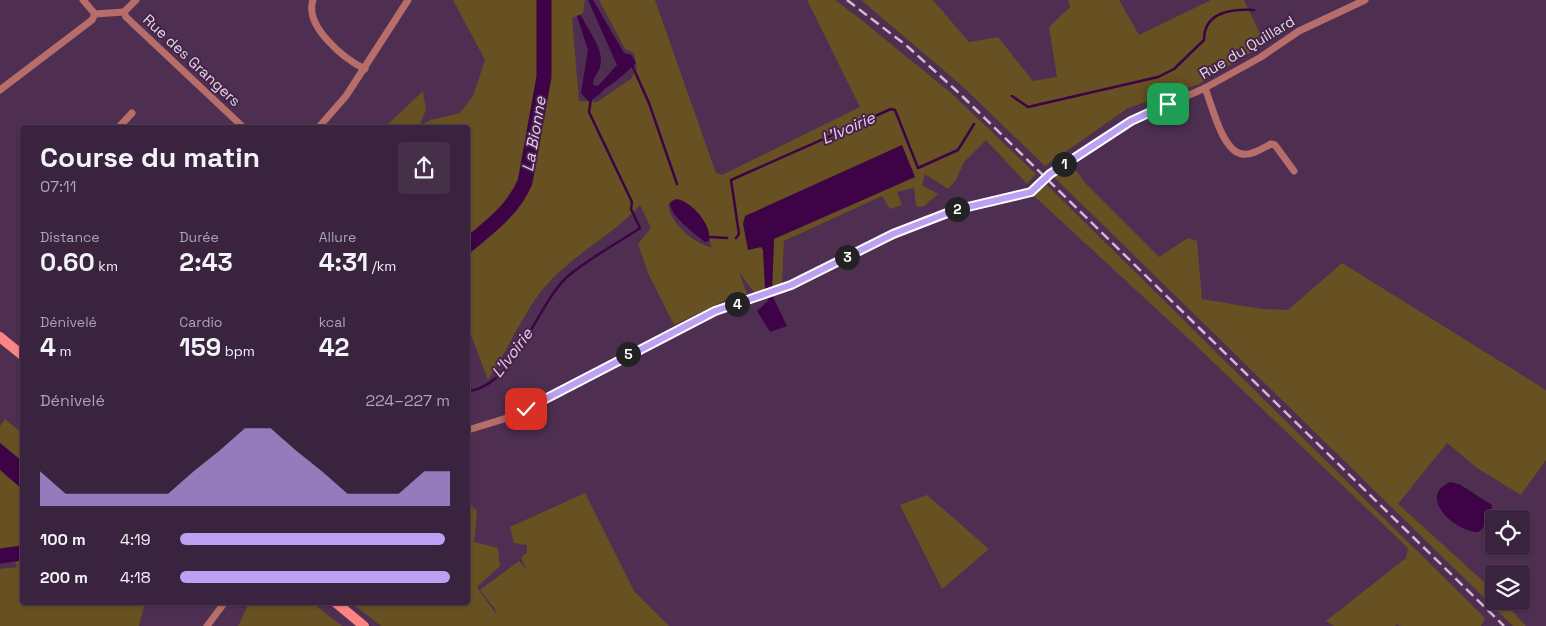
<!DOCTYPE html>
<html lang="fr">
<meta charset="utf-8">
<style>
:root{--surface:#3a233e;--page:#452f49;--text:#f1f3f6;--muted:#aba4b0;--line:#544058;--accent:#bca0f2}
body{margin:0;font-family:"Space Grotesk",sans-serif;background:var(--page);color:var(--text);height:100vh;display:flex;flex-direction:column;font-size:19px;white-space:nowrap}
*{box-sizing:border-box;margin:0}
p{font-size:16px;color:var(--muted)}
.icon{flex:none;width:28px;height:28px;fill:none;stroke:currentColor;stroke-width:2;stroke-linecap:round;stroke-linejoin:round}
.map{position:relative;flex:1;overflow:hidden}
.side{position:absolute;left:20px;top:125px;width:450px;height:480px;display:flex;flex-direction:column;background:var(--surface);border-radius:5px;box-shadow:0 1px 4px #0004,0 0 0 1px var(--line)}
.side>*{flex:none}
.tools{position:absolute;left:1485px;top:510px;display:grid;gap:10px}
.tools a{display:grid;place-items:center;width:45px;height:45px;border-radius:5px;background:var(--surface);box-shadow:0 1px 4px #0004,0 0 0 1px var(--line);font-size:25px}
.pin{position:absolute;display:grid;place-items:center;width:42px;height:42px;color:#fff;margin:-21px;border-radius:10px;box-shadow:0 2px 8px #0006}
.km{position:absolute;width:25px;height:25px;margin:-12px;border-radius:50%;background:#222;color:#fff;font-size:14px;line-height:25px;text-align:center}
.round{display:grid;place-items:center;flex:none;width:52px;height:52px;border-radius:5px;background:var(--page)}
.summary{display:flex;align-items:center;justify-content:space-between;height:85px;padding:0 20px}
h1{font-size:28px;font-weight:700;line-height:38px}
.metrics{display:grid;grid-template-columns:repeat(3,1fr);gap:8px;height:85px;padding:5px 20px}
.metrics div{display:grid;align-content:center}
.metrics b{font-size:25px;font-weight:700}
.metrics small{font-size:14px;font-weight:400}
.metrics p{font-size:14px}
.chart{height:140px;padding:10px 20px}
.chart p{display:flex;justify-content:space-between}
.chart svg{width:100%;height:90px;margin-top:5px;fill:var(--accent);opacity:.7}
ul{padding:0 20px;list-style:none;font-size:16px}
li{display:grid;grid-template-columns:80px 60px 1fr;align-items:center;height:38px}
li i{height:12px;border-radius:6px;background:var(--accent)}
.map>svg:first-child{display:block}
</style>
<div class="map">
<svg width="1546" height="626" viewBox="0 0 1546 626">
<rect width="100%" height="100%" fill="#4e2f52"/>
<g fill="#675021" fill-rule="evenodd">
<path d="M453,0H585L583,13L572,18L579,101L597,102L631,79L637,68L634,53L625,49L599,0H655L716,173L722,175L860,107L807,0H835L859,18L951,93L1036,174L1027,184L986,140L964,162L956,180L948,189L925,174L922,185L938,194L923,207L916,206L914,188L897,192L902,205L890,209L882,196L784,241L782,284L754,292L739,272L747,294L726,300L674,325L648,273L638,244L651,228L640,205C610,238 567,257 539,294C520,320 506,353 488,380L468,327V128H390L387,125L423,91L426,110L419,126L431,120L460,113L473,96L485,60ZM672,200C698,213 707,216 711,246L714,248C695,245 671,224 668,205Z"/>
<path d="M861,0H933L969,42L998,37L1033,81L1057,77L1049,27L1070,7L1068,0H1119L1139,35L1211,0H1244L1265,44L1199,84L1128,108L1045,166L961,85Z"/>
<path d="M1071,164L1087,185L1159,257L1188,238L1197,241L1202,299L1262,309L1288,310L1342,263L1546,390V460L1521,495L1477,468L1447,443L1398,504L1494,591V601H1503L1526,626H1513L1054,177Z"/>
<path d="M1047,185L1485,618L1481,626H1401L1396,624L1395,626H1334L1326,621L1406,558L1408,548L1190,340L1033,195Z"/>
<path d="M5,419L22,433V602L145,603L139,626H0V569L17,567L10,549H0V426Z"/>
<path d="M585,493L634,591L669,626H381L351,603L468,602V502L477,511L474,542L498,548L500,566L477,587L496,614L495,609L480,590L519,561L527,570L521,558L527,552V545L514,543L510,527Z"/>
<path d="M927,495L989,549L942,589L900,505Z"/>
<path d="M311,602L342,626H238L249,603Z"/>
</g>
<g fill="#3e0246">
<path d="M588,0H593L624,53L631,55L636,63C627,72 619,79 609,86C600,91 599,98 588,101L581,93L588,50L577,16L580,15L583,19C590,33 605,51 600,67C598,74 592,78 593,85L598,86L617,65Z"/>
<path d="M902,145L915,177L774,239L772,295L787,326L770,332L757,311L768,301L765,289L763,250L761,247L748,250L743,224L745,216Z"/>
<path d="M676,199C691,200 713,226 709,241L705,242C696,235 669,215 670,203Z"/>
<path d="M0,443L22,461V489L0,470Z"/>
<path d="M1450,482L1459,484L1492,505V517L1479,532C1456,533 1416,497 1450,482Z"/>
</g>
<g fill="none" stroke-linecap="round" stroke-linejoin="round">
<g stroke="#3e0246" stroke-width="2.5">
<path d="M632,65L649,103L677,184"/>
<path d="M1012,96L1028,107L1158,77L1174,69L1204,40C1204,11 1233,9 1254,10"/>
<path d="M709,237L727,238"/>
<path d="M736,238L739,234L731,180L891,109L895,110L918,168L958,150L974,124"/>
<path d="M468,391C515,386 535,307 567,277C586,260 618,243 640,228L631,209L632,202L589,112L591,98"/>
</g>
<g stroke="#3e0246" stroke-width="15">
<path d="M468,245C491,226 513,210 525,182L544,77V0"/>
<path d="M0,556L22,553"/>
</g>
<g stroke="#b76d6a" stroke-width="7">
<path d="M83,0L95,14"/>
<path d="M313,0C304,26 344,59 365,69"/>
<path d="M124,12L126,17L244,128"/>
<path d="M124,12L136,0"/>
<path d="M1205,88C1212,105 1222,151 1242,154C1251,156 1263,148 1271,144L1275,145L1294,171"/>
<path d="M0,90L92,20L95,14L124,12"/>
<path d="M118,128L132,113"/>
<path d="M318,128L346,96L408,0"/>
<path d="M468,430L510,417L715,311L791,285L927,219L955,210L1031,192L1050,174L1131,121L1205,88L1261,57L1299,31L1365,0"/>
<path d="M207,626L225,602"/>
</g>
<g stroke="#fb8582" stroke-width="10">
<path d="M0,337L22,355"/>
<path d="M335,602L364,626"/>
</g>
<path stroke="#d0bbd3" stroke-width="2.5" stroke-dasharray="10 5" stroke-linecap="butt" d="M847,0L907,46L959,93L1504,626"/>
</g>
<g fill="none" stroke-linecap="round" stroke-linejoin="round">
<g stroke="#fff" stroke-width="10">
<path id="route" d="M526,409L715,311L791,285L893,234L955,210L1031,192L1050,174L1131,121L1168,104"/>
</g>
<use href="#route" stroke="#bca0f2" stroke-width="6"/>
</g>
<g text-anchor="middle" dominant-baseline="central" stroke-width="4" stroke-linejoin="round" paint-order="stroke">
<g font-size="15" fill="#e6d3e9" stroke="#432547">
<text transform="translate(1247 47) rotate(-31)">Rue du Quillard</text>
<text transform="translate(192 60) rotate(43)">Rue des Grangers</text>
</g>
<g font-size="16" font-style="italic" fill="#efc8f4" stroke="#432547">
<text transform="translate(848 128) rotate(-24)">L'Ivoirie</text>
<text transform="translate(534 134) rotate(-80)">La Bionne</text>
<text transform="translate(512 353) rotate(-53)">L'Ivoirie</text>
</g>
</g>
</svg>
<div class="tools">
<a><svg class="icon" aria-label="locate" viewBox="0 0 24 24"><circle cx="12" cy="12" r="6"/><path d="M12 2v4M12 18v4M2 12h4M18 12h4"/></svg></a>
<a><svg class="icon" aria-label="layers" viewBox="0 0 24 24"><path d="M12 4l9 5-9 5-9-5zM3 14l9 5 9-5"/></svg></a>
</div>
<div class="pin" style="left:1168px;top:104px;background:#1e9e55"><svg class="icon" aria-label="arrive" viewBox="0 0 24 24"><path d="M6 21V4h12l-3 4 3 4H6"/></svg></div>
<div class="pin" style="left:526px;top:409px;background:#d93025"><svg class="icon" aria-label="check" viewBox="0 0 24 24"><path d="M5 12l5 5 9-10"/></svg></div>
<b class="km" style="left:1064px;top:164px">1</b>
<b class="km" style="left:957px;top:209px">2</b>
<b class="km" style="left:847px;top:257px">3</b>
<b class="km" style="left:737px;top:304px">4</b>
<b class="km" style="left:628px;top:354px">5</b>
<section class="side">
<div class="summary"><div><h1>Course du matin</h1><p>07:11</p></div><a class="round"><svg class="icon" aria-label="share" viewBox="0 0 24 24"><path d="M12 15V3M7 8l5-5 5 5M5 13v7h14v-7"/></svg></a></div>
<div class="metrics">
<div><p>Distance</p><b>0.60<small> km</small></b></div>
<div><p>Durée</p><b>2:43</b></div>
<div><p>Allure</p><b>4:31<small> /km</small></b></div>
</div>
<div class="metrics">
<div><p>Dénivelé</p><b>4<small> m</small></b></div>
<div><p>Cardio</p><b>159<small> bpm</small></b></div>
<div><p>kcal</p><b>42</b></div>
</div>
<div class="chart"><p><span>Dénivelé</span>224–227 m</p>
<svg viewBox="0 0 160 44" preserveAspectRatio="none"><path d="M0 44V27L10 38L20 38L30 38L40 38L50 38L60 27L70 17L80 6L90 6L100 17L110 27L120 38L130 38L140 38L150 27L160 27V44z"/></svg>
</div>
<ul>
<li><b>100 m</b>4:19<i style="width:98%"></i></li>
<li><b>200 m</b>4:18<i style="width:100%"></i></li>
</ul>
</section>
</div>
